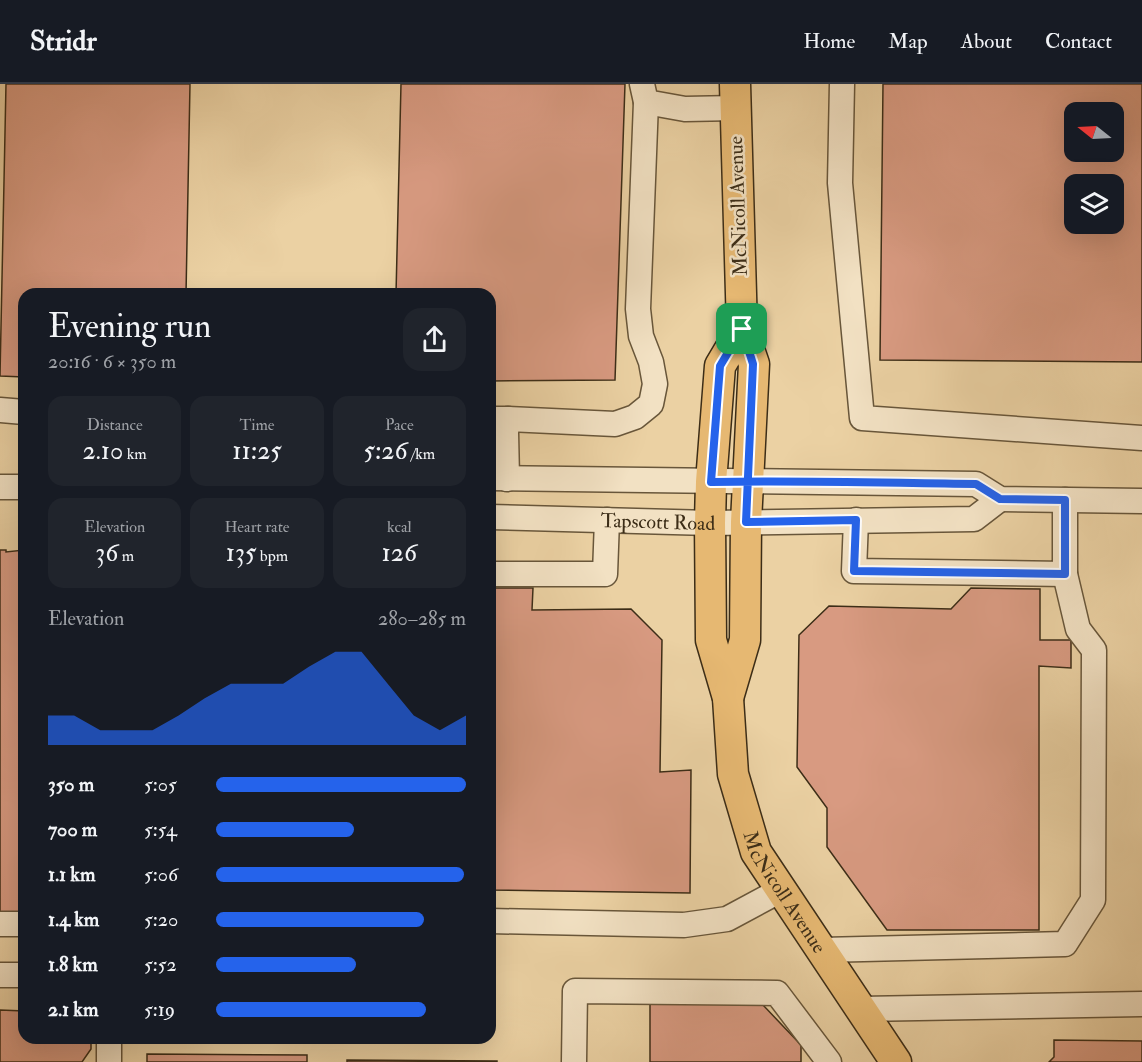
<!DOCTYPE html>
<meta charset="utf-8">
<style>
:root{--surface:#171b24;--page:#20242c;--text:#f1f3f6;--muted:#9ea1a6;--line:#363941;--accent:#2563eb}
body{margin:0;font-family:"IM FELL Double Pica",serif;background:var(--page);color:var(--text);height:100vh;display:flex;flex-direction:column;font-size:22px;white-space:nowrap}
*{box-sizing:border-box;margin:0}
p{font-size:20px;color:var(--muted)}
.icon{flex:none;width:33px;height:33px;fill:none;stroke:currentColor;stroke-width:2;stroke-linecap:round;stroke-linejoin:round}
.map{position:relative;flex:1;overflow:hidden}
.sheet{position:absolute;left:18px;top:204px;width:478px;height:756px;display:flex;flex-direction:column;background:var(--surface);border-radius:18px;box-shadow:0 6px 24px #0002}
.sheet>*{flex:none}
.needle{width:39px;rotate:288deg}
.buttons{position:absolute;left:1064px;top:18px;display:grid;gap:12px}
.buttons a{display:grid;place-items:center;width:60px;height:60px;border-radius:12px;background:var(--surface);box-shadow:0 6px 24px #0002;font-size:30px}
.pin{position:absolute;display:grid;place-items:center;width:51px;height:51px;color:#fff;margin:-26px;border-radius:12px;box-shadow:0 3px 9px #0006}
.round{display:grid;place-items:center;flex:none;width:63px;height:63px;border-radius:18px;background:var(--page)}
.head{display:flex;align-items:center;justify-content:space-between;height:102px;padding:0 30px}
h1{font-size:33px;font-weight:600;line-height:45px}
.figures{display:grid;grid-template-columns:repeat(3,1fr);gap:9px;height:102px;padding:6px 30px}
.figures div{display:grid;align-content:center;border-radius:15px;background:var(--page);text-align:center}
.figures b{font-size:26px;font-weight:600}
.figures small{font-size:16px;font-weight:400}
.figures p{font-size:16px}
.chart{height:168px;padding:12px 30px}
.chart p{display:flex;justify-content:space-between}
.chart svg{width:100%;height:108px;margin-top:6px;fill:var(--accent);opacity:.7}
ul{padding:0 30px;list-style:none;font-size:20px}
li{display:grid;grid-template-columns:96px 72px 1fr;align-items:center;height:45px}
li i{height:15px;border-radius:8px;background:var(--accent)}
header{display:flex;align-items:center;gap:36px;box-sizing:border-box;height:84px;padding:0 30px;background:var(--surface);border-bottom:2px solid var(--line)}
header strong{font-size:28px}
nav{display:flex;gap:33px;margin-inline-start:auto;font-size:21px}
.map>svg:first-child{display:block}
</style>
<header>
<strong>Stridr</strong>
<nav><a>Home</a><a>Map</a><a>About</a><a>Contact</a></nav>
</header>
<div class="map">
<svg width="1142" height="978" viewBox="0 0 1142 978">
<rect width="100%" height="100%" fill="#ebd1a3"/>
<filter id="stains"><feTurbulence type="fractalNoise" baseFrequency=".00333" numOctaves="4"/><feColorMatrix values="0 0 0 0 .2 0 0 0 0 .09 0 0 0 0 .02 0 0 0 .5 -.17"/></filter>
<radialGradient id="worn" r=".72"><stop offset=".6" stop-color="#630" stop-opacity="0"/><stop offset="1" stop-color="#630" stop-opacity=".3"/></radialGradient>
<g fill="#d89a81" stroke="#3c2d17" stroke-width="1.5" fill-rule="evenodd">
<path d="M6,0H190L186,210H24V293L0,292Z"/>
<path d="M401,0H625L615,296L490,297V210H396Z"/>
<path d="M883,0H1142V278L880,276ZM1074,28H1113V68H1074ZM1074,100H1113V140H1074Z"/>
<path d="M0,466H6V468L24,466V828H0Z"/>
<path d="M490,504H533L532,526L631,525L662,556L660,688L691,686L690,809L490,806Z"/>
<path d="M971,504L1040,505V556H1071V584L1039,582V846H887L827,763V724L797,683L799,551L829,522L951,525Z"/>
<path d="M650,919L762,920L801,961V978H650Z"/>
<path d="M0,926L24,927V954H91V965L82,978H0Z"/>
<path d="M1054,956L1142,957V978H1049L1054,973Z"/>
<path d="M147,970L307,971V978H147Z"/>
<path d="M347,976L497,977V978H347Z"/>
</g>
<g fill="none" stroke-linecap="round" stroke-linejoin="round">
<g stroke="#68563a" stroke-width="27">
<g id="minor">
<path d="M642,0L646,18L685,25L736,24"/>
<path d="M842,0L840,99L862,334L1142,354"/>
<path d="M0,326L24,328"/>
<path d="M490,335H508L506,348L507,395"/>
<path d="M508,335L615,340L635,333L651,320L655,300L651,278L641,252L638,225L646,18"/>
<path d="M490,394L976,400L1000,415L1142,417"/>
<path d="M0,403H24"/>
<path id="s1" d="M490,433L710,439L974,435L1000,415"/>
<path d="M856,436L854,487L1065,490V416"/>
<path d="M490,490H605L607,436"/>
<path d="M490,837L684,841L727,835L781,806"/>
<path d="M0,840H24"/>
<path d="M822,866L1065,860L1093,816L1094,566L1078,545L1065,490"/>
<path d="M0,891H24"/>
<path d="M861,925L1142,920"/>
<path d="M109,978V954"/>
<path d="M574,978L575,907L777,909L829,978"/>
</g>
</g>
<g stroke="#3c2d17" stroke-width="33">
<g id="major">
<path id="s2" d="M742,245L720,282L711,398L710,439L711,556L728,614L733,690L756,768L896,978"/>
<path d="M728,614L745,556L746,438L754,280L742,245L735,0"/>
</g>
</g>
<use href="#minor" stroke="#f2e1c3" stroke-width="24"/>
<use href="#major" stroke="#e6b872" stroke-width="30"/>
</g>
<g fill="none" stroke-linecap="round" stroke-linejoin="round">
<g stroke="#fff" stroke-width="12">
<path id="route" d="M742,245L720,282L711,398C799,396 888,399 976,400L1000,415L1065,416V490L854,487L856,436L746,438L753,280L742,245"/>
</g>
<use href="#route" stroke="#2563eb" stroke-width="8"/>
</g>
<g text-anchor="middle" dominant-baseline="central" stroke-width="5" stroke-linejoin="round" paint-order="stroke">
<g font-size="20" fill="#3c2d17" stroke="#f2e1c3">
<text transform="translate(738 122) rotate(-92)">McNicoll Avenue</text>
<text stroke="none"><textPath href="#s1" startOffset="168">Tapscott Road</textPath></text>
<text stroke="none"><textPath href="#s2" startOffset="584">McNicoll Avenue</textPath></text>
</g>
</g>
<rect width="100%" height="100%" filter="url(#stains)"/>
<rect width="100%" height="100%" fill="url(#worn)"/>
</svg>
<div class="buttons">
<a><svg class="needle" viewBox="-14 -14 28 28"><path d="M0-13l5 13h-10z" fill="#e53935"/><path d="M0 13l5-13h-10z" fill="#9ea1a6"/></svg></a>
<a><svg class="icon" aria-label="layers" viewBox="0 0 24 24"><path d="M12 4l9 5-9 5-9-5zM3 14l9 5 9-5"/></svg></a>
</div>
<div class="pin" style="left:742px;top:245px;background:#1e9e55"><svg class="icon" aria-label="arrive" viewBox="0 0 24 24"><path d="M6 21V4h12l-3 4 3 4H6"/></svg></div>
<section class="sheet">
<div class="head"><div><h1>Evening run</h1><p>20:16 · 6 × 350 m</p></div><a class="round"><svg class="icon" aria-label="share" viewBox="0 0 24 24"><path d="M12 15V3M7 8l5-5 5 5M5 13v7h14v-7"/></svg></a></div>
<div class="figures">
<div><p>Distance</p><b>2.10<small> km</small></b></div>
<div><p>Time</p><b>11:25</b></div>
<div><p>Pace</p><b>5:26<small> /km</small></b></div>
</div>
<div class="figures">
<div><p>Elevation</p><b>36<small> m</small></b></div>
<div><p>Heart rate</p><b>135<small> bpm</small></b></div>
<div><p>kcal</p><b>126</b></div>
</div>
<div class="chart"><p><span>Elevation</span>280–285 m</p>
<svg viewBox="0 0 160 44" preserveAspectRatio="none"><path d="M0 44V32L10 32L20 38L30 38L40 38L50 32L60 25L70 19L80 19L90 19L100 12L110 6L120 6L130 19L140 32L150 38L160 32V44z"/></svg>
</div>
<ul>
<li><b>350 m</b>5:05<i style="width:100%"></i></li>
<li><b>700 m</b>5:54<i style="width:55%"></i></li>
<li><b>1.1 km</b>5:06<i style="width:99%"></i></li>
<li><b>1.4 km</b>5:20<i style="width:83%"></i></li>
<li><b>1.8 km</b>5:52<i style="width:56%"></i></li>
<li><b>2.1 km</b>5:19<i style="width:84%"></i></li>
</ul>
</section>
</div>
